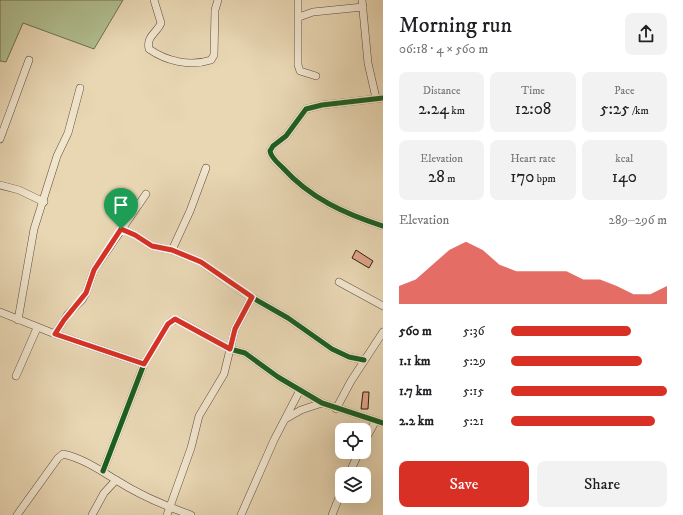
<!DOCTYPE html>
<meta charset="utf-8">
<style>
:root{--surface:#fff;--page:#f2f2f2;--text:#202124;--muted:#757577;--accent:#d93025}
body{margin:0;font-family:"IM FELL DW Pica",serif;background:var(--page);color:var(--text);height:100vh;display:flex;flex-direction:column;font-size:15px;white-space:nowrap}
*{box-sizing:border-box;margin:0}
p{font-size:13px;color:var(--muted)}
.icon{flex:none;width:22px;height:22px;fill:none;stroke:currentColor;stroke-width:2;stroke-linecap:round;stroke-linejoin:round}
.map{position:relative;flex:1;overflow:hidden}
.side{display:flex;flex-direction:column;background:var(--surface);width:300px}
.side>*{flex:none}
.tools{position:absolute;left:335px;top:423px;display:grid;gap:8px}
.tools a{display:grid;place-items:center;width:36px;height:36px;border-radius:8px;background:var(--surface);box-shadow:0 4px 16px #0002;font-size:20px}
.pin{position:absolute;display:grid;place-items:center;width:34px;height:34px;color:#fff;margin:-41px -17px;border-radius:50% 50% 50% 0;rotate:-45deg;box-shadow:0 0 4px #0007}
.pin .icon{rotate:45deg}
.round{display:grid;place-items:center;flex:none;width:42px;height:42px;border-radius:8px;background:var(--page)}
.headline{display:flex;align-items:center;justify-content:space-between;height:68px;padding:0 16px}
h1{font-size:22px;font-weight:600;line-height:30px}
.figures{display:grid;grid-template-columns:repeat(3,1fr);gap:6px;height:68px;padding:4px 16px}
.figures div{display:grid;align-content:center;border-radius:8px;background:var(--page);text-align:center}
.figures b{font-size:17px;font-weight:600}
.figures small{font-size:11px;font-weight:400}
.figures p{font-size:11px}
.chart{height:112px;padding:8px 16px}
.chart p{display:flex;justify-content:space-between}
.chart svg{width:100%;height:72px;margin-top:4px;fill:var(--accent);opacity:.7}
.primary-button{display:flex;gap:8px;margin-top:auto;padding:8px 16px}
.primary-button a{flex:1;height:46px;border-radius:8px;background:var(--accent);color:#fff;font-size:16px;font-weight:600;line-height:46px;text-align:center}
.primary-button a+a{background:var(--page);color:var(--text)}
ul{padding:0 16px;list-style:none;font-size:13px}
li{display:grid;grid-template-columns:64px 48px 1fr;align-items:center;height:30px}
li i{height:10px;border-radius:5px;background:var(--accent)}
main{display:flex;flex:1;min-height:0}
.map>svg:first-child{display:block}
</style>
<main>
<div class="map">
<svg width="383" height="515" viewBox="0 0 383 515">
<rect width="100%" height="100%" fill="#e9d7b4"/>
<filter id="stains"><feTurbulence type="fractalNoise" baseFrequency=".005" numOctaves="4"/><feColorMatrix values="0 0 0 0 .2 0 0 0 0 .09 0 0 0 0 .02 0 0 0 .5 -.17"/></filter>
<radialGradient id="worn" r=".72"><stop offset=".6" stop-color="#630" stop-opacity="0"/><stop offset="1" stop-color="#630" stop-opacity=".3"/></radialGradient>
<path fill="#b1bf91" stroke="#6f6e53" d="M0,0H123L94,49L23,23L6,62L0,61Z"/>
<g fill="#e0a489" stroke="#2d1d15">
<path d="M356,250L373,261L369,268L352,258Z"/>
<path d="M363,392H369L368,409H361Z"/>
</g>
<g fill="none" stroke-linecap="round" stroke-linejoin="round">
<g stroke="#5c4c3d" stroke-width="8">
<g id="minor">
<path d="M154,0L161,23C157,33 146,36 149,49C166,61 190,67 211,60L214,55L215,10L218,0"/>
<path d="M298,0V65L300,71L316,76"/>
<path d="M362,0L368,63L376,98"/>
<path d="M299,17L313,12L363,7"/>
<path d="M383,98L322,105L306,109L286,136L273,146L270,151C271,158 278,163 283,168C310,198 345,214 383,226"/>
<path d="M0,139L29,60"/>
<path d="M0,185L19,190L44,202"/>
<path d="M121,229L135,235L152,246L172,250L201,262L239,290L288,318L332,349L349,357L364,360"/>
<path d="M172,250L190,211L206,168"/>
<path d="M339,282L383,306"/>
<path d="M0,312L55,334L144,364"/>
<path d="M18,320L34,229L57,156L68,133L80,88"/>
<path d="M55,334L68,314L82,300L86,293L94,270L146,194"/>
<path d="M16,376L37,328"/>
<path d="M336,409L351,381L383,332"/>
<path d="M287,418L301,410L322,403"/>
<path d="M364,442L375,422"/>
<path d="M103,471L144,364L168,324L173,320L180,321L230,349L245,353L278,377L322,403L383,423"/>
<path d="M349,474L359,452"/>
<path d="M17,515L58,458L63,454C82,458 100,470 116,480C138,494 165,506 191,515"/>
<path d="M92,515L104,493L116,480"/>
<path d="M167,515L191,448L199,416L224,374L235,329L252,297"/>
<path d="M241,515L274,440L300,390"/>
<path d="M332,515L342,490"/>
</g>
</g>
<use href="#minor" stroke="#f1e5ce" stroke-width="7"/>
<g stroke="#f1e5ce" stroke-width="8">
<g id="cycleway">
<path d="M383,98L322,105L306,109L286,136L273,146L270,151C271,158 278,163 283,168C310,198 345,214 383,226"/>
<path d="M121,229L135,235L152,246L172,250L201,262L239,290L288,318L332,349L349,357L364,360"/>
<path d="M103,471L144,364L168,324L173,320L180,321L230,349L245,353L278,377L322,403L383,423"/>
</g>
</g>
<use href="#cycleway" stroke="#1b5e20" stroke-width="5"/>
</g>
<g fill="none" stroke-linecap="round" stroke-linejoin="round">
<g stroke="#fff" stroke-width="8">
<path id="route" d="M121,229L135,235L152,246L172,250L201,262L252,297L235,329L230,349L175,319L168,324L144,364L55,334L64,320L86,293L94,270Z"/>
</g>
<use href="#route" stroke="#d93025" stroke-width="5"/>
</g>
<rect width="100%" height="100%" filter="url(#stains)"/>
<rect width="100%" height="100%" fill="url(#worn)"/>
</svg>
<div class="tools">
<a><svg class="icon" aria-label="locate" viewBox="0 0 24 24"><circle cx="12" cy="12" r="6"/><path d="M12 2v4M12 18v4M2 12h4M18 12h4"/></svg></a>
<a><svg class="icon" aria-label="layers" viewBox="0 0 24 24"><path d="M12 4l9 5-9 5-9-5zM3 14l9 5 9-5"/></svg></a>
</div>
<div class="pin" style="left:121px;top:229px;background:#1e9e55"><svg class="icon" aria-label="arrive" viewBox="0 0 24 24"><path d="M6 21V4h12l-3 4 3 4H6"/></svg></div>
</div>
<section class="side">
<div class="headline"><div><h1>Morning run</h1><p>06:18 · 4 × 560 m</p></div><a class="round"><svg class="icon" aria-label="share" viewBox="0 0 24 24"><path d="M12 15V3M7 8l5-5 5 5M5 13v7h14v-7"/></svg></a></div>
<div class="figures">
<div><p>Distance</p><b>2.24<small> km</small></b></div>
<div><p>Time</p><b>12:08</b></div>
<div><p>Pace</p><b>5:25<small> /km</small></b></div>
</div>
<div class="figures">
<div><p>Elevation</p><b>28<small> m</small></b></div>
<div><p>Heart rate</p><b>170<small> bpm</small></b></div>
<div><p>kcal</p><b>140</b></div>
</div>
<div class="chart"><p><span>Elevation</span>289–296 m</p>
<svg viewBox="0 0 160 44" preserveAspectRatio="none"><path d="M0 44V33L10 29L20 20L30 11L40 6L50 11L60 20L70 24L80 24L90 24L100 24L110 29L120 29L130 33L140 38L150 38L160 33V44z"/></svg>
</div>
<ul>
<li><b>560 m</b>5:36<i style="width:77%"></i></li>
<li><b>1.1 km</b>5:29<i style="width:84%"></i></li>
<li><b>1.7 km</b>5:15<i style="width:100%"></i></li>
<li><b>2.2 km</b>5:21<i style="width:92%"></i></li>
</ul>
<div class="primary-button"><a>Save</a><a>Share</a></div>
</section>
</main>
